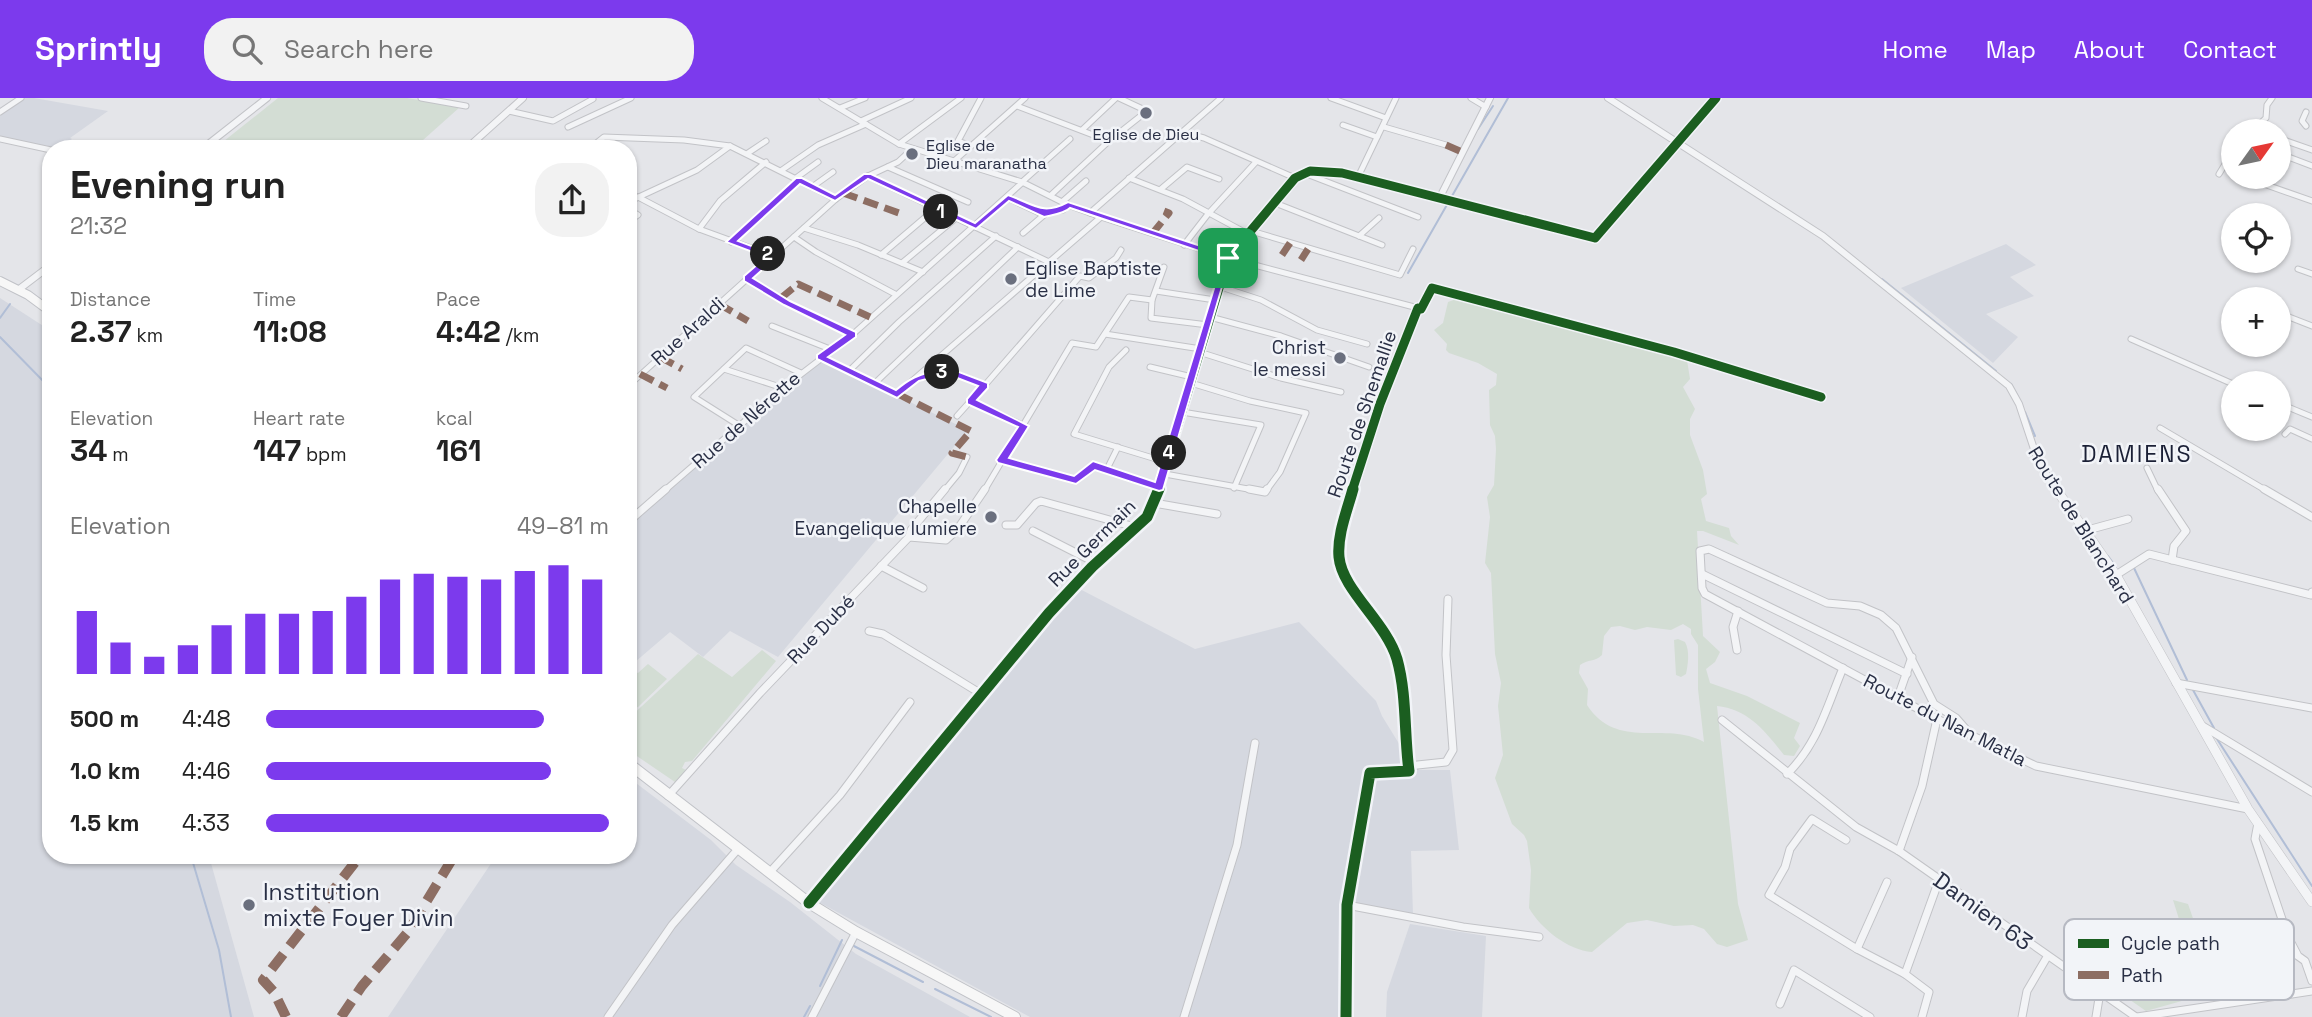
<!DOCTYPE html>
<meta charset="utf-8">
<style>
:root{--surface:#fff;--page:#f2f2f2;--text:#222;--muted:#767676;--accent:#7c3aed}
body{margin:0;font-family:"Space Grotesk",sans-serif;background:var(--page);color:var(--text);height:100vh;display:flex;flex-direction:column;font-size:26px;white-space:nowrap}
*{box-sizing:border-box;margin:0}
p{font-size:23px;color:var(--muted)}
.icon{flex:none;width:38px;height:38px;fill:none;stroke:currentColor;stroke-width:2;stroke-linecap:round;stroke-linejoin:round}
.map{position:relative;flex:1;overflow:hidden}
.details{position:absolute;left:42px;top:42px;width:595px;height:724px;display:flex;flex-direction:column;background:var(--surface);border-radius:28px;box-shadow:0 2px 5px #0004}
.details>*{flex:none}
.needle{width:46px;rotate:57deg}
.tools{position:absolute;left:2221px;top:21px;display:grid;gap:14px}
.tools a{display:grid;place-items:center;width:70px;height:70px;border-radius:50%;background:var(--surface);box-shadow:0 2px 5px #0004;font-size:35px}
.pin{position:absolute;display:grid;place-items:center;width:60px;height:60px;color:#fff;margin:-30px;border-radius:14px;box-shadow:0 4px 10px #0006}
.km{position:absolute;width:35px;height:35px;margin:-18px;border-radius:50%;background:#222;color:#fff;font-size:19px;line-height:35px;text-align:center}
.round{display:grid;place-items:center;flex:none;width:74px;height:74px;border-radius:28px;background:var(--page)}
.overview{display:flex;align-items:center;justify-content:space-between;height:119px;padding:0 28px}
h1{font-size:38px;font-weight:700;line-height:52px}
.figures{display:grid;grid-template-columns:repeat(3,1fr);gap:10px;height:119px;padding:7px 28px}
.figures div{display:grid;align-content:center}
.figures b{font-size:30px;font-weight:700}
.figures small{font-size:19px;font-weight:400}
.figures p{font-size:19px}
.chart{height:196px;padding:14px 28px}
.chart p{display:flex;justify-content:space-between}
.chart svg{width:100%;height:126px;margin-top:7px;stroke:var(--accent);stroke-width:6}
ul{padding:0 28px;list-style:none;font-size:23px}
li{display:grid;grid-template-columns:112px 84px 1fr;align-items:center;height:52px}
li i{height:18px;border-radius:9px;background:var(--accent)}
header{display:flex;align-items:center;gap:42px;box-sizing:border-box;height:98px;padding:0 35px;background:var(--accent);color:#fff}
header strong{font-size:33px}
nav{display:flex;gap:38px;margin-inline-start:auto;font-size:24px}
.search{width:490px;height:63px;background:var(--page);display:flex;align-items:center;gap:18px;box-sizing:border-box;padding:0 24px;border-radius:28px;color:var(--muted);font-size:26px}
.map>svg:first-child{display:block}
</style>
<header>
<strong>Sprintly</strong>
<div class="search"><svg class="icon" aria-label="search" viewBox="0 0 24 24"><circle cx="10" cy="10" r="6"/><path d="M15 15l6 6"/></svg>Search here</div>
<nav><a>Home</a><a>Map</a><a>About</a><a>Contact</a></nav>
</header>
<div class="map">
<svg width="2312" height="919" viewBox="0 0 2312 919">
<rect width="100%" height="100%" fill="#e4e5e9"/>
<g fill="#d5d8e0">
<path d="M25,0H34L108,13L70,40L72,41L68,44L55,51L0,40V18Z"/>
<path d="M2006,146L2036,167L2010,179L2034,198L1986,216L2018,239L1993,265L1901,190Z"/>
<path d="M0,200L51,233V758H209L254,919H0Z"/>
<path d="M821,261L968,332L778,559L730,533L703,559L670,534L628,570V426Z"/>
<path d="M1076,489L1195,551L1299,524L1376,603L1382,618L1406,657L1419,672H1450L1459,752L1411,753L1413,817L1343,803L1341,919H1030L815,802Z"/>
<path d="M628,679L711,742L736,767L790,804L856,856L970,919H388L496,758H628Z"/>
<path d="M1410,826L1486,838L1482,919H1386L1387,894Z"/>
</g>
<g fill="#d3ddd4" fill-rule="evenodd">
<path d="M278,0H407L460,9L413,51H214Z"/>
<path d="M1459,200L1687,262L1690,281L1683,289L1695,311L1690,321V337L1703,372L1707,396L1701,401L1706,423L1729,430L1731,438L1739,447L1703,433H1697L1703,538L1720,554L1715,564L1706,571L1710,585L1747,598L1800,625L1794,640L1800,648L1794,658L1784,657C1765,633 1748,611 1717,608L1738,806L1748,842L1727,849L1717,846L1704,831L1693,827L1674,828L1647,822L1627,825L1592,854C1568,852 1541,831 1529,810L1531,772L1527,743L1524,737L1512,726L1495,680L1503,657L1498,608L1501,585L1495,556L1491,475L1485,465L1490,419L1487,399L1494,387L1496,351L1495,338L1490,327L1489,292L1496,287L1497,276L1478,265L1449,255L1446,252L1447,246L1434,232L1443,225L1448,204ZM1683,526L1691,531V536L1698,547V591L1704,644C1665,622 1618,654 1587,607L1588,591L1579,575L1580,567C1588,561 1595,564 1602,557L1604,538L1611,529L1620,528L1635,532L1647,529L1671,532Z"/>
<path d="M1678,541L1685,544C1690,553 1688,566 1686,576L1681,579L1676,577L1674,542Z"/>
<path d="M762,552L776,563L692,663L685,664L682,670L686,672L675,684L628,652V621L698,556L732,579Z"/>
<path d="M648,566L667,581L638,609L628,613V572L630,571L638,575Z"/>
<path d="M2173,802L2188,806L2204,852L2209,887L2214,894L2146,913L2084,870L2081,829L2124,846L2128,841L2158,850L2165,862L2194,869Z"/>
</g>
<g fill="none" stroke-linecap="round" stroke-linejoin="round">
<g stroke="#b1bed6" stroke-width="2">
<path d="M1478,31L1493,8"/>
<path d="M1408,175L1508,0"/>
<path d="M1882,181L1996,273"/>
<path d="M0,220L10,206"/>
<path d="M0,239L51,291"/>
<path d="M2011,286L2018,299"/>
<path d="M2025,314L2035,338"/>
<path d="M2040,353L2041,364"/>
<path d="M2108,458L2116,469"/>
<path d="M2134,470L2187,582"/>
<path d="M2193,592L2214,630"/>
<path d="M2217,641L2312,788"/>
<path d="M191,758L219,852L231,919"/>
<path d="M852,847L923,884"/>
<path d="M820,888L842,842"/>
<path d="M935,891L991,919"/>
<path d="M804,919L810,908"/>
</g>
<path stroke="#b1bed6" stroke-width="5" d="M1680,46L1694,29"/>
<g stroke="#c2c3c7" stroke-width="7">
<g id="minor-far1">
<path d="M421,0L466,8"/>
<path d="M822,0L899,46L1022,84L1068,107L1101,119L1228,160L1418,210"/>
<path d="M1331,0L1386,20"/>
<path d="M1471,0L1486,9"/>
<path d="M1017,8L1109,43"/>
<path d="M840,10L865,0"/>
<path d="M509,13L553,23L593,1"/>
<path d="M0,14L21,0"/>
<path d="M2306,14L2302,23L2306,28"/>
<path d="M861,23L911,0"/>
<path d="M1343,27L1377,39"/>
<path d="M568,29L631,0"/>
<path d="M1384,29L1446,47"/>
<path d="M1082,32L1116,0"/>
<path d="M2252,33L2266,20L2267,7L2272,0"/>
<path d="M1182,34L1204,40L1295,80"/>
<path d="M2278,40L2312,52"/>
<path d="M0,41L51,52"/>
<path d="M899,46L961,0"/>
<path d="M971,48L958,43L981,0"/>
<path d="M589,51L604,39L684,42L730,48L836,101"/>
<path d="M748,55L766,43"/>
<path d="M2278,55L2312,68"/>
<path d="M953,64L1025,0"/>
<path d="M888,69L968,104"/>
<path d="M782,72L818,47L866,26"/>
<path d="M1304,75L1418,119"/>
<path d="M2219,76L2233,53"/>
<path d="M868,78L1049,164"/>
<path d="M1358,79L1396,0"/>
<path d="M2244,79L2312,103"/>
<path d="M796,80L818,64"/>
<path d="M1129,80L1183,101L1248,136"/>
<path d="M1022,84L1070,41"/>
<path d="M812,89L833,74"/>
<path d="M1161,91L1187,69L1219,81"/>
<path d="M1051,97L1109,43L1147,13L1119,0"/>
<path d="M638,99L699,131L773,158"/>
<path d="M1008,100L1044,117L1049,113L1063,112L1068,107"/>
<path d="M1439,101L1595,140L1716,0"/>
<path d="M628,104L697,72L730,48"/>
<path d="M1062,104L1086,83"/>
<path d="M1275,105L1382,147"/>
<path d="M628,111L638,117L628,124"/>
<path d="M1090,115L1221,0"/>
<path d="M804,130L858,147L923,174"/>
<path d="M699,131L720,103L766,64"/>
<path d="M1251,133L1400,177L1413,151"/>
<path d="M1023,135L1044,117"/>
<path d="M1359,138L1379,120"/>
<path d="M794,139L816,154L895,196"/>
<path d="M731,144L799,82"/>
<path d="M1184,147L1208,116L1256,64"/>
<path d="M881,157L935,111"/>
<path d="M902,165L956,120"/>
<path d="M2298,171L2312,176"/>
<path d="M747,180L787,205L852,237"/>
<path d="M1218,188L1261,202L1317,232L1367,246"/>
<path d="M1156,193L1215,202"/>
<path d="M1152,202L1151,220L1208,227"/>
<path d="M1210,219L1281,238L1369,269"/>
<path d="M2289,219L2312,228"/>
<path d="M772,228L830,251"/>
<path d="M1105,236L1201,251"/>
<path d="M2131,241L2233,286"/>
<path d="M1126,252L1109,269L1074,336L1166,364"/>
<path d="M1199,254L1281,280L1341,294"/>
<path d="M821,259L897,296L1101,119"/>
<path d="M1150,269L1192,279"/>
<path d="M724,271L783,290"/>
<path d="M849,273L899,224L996,138"/>
<path d="M918,280L933,278L946,272L985,287L1080,178L1089,180L1116,160L1121,152"/>
<path d="M875,285L1018,149"/>
<path d="M1191,285L1250,303L1306,315L1280,374L1266,393"/>
<path d="M628,288L836,101L868,78L898,64L912,51"/>
<path d="M971,303L1024,328"/>
<path d="M2278,305L2312,319"/>
<path d="M1182,314L1261,327L1234,390"/>
<path d="M957,318L985,287"/>
<path d="M740,328L694,299L746,250L801,275"/>
<path d="M2160,330L2267,393"/>
<path d="M2285,336L2290,331L2312,341"/>
<path d="M1002,362L1076,382L1093,367L1159,389"/>
<path d="M2147,370L2158,393"/>
<path d="M1107,371L1118,349"/>
<path d="M1165,376L1259,393"/>
<path d="M664,393L783,290L852,237L1023,84"/>
<path d="M944,393L959,375L967,359"/>
<path d="M984,393L1072,245L1096,249L1129,199L1152,202L1164,169"/>
<path d="M1352,393L1380,306L1418,210L1421,211L1432,190L1674,254L1821,299"/>
</g>
</g>
<g stroke="#c2c3c7" stroke-width="9">
<g id="minor">
<path d="M1249,391L1265,394L1267,391"/>
<path d="M2158,391L2186,433L2174,448L2172,462"/>
<path d="M2264,391L2312,419"/>
<path d="M1154,405L1217,416"/>
<path d="M628,424L666,391"/>
<path d="M1006,427H1017L1036,405L1041,403L1135,429"/>
<path d="M1033,433L1096,465"/>
<path d="M2084,433L2128,421"/>
<path d="M909,439L946,442L957,432L985,391"/>
<path d="M881,468L923,490"/>
<path d="M1702,476L1907,576"/>
<path d="M2116,477L2149,456L2311,497L2312,494"/>
<path d="M869,533L883,536L983,597"/>
<path d="M1737,552L1733,529L1738,513"/>
<path d="M2176,585L2312,610"/>
<path d="M1898,599L1912,559"/>
<path d="M1722,622L1856,729L1899,753L2136,919"/>
<path d="M2201,627L2312,694"/>
<path d="M1971,637L1956,620L1934,606L1896,530L1881,517L1860,508L1827,505L1709,451L1700,453L1702,490L1705,496L1937,621L2036,668L2248,711"/>
<path d="M1408,668L1446,664L1453,652L1446,557L1448,501"/>
<path d="M1787,676C1818,646 1827,608 1843,570"/>
<path d="M668,698L760,595L909,439L911,432L945,391"/>
<path d="M2258,725L2255,741L2288,839L2298,858L2305,863L2312,883"/>
<path d="M1846,742L1812,721L1790,751L1785,769L1769,797L1857,851L1905,876"/>
<path d="M1899,753L1922,688L1937,621"/>
<path d="M770,774L840,697L910,604"/>
<path d="M1347,807L1463,829L1539,839"/>
<path d="M1857,851L1887,784"/>
<path d="M1780,906L1794,872L1870,919"/>
<path d="M608,919L672,827L738,751"/>
<path d="M812,919L856,834"/>
<path d="M1184,919L1237,747L1255,645"/>
<path d="M1346,919L1347,807L1370,675L1409,673C1404,636 1407,597 1397,561C1386,524 1342,492 1339,459C1337,437 1347,413 1353,391"/>
<path d="M1922,919L1929,894L1905,876L1939,782"/>
<path d="M2022,919L2027,893L2047,859"/>
<path d="M2096,919L2100,894"/>
<path d="M2137,919L2312,893"/>
</g>
</g>
<g stroke="#c2c3c7" stroke-width="8">
<g id="tertiary-far1">
<path d="M1608,0L1823,138L2009,288L2019,306L2039,366L2058,393"/>
<path d="M202,51L267,0"/>
<path d="M466,51L523,0"/>
<path d="M18,192L51,167"/>
<path d="M1158,393L1228,160L1295,80L1310,73L1342,75L1439,101L1490,0"/>
</g>
</g>
<g stroke="#c2c3c7" stroke-width="10">
<g id="tertiary">
<path d="M2056,391L2116,477L2248,711L2312,804"/>
<path d="M809,805L1049,515L1092,469L1147,419L1159,391"/>
</g>
</g>
<g stroke="#c0c2c7" stroke-width="10">
<path id="primary-far1" d="M0,183L28,197L51,214"/>
</g>
<g stroke="#c0c2c7" stroke-width="12">
<path id="primary" d="M628,665L809,805L856,834L1015,919"/>
</g>
<use href="#minor-far1" stroke="#f3f4f6" stroke-width="5"/>
<use href="#minor" stroke="#f3f4f6" stroke-width="7"/>
<use href="#tertiary-far1" stroke="#f3f4f6" stroke-width="6"/>
<use href="#tertiary" stroke="#f3f4f6" stroke-width="9"/>
<use href="#primary-far1" stroke="#f7f7f7" stroke-width="8"/>
<use href="#primary" stroke="#f7f7f7" stroke-width="10"/>
<g stroke="#8d6e63" stroke-width="7" stroke-dasharray="15 7" stroke-linecap="butt">
<path d="M1446,47L1462,54"/>
<path d="M843,95L899,115"/>
<path d="M1152,136L1169,115L1164,113"/>
<path d="M1282,157L1290,145"/>
<path d="M1301,162L1308,151"/>
<path d="M781,200L798,186L870,219"/>
<path d="M719,206L748,223"/>
<path d="M660,259L682,271"/>
<path d="M640,276L667,290"/>
<path d="M898,296L971,333L952,355L967,359"/>
</g>
<g stroke="#8d6e63" stroke-width="10" stroke-dasharray="19 10" stroke-linecap="butt">
<path d="M286,919L274,894L263,882L360,758"/>
<path d="M341,919L362,888L408,834L454,758"/>
</g>
<g stroke="#f2f4f8" stroke-width="12">
<g id="cycleway-far1">
<path d="M1158,393L1228,160L1295,80L1310,73L1342,75L1595,140L1716,0"/>
<path d="M1352,393L1380,306L1418,210L1421,211L1432,190L1674,254L1821,299"/>
</g>
</g>
<g stroke="#f2f4f8" stroke-width="16">
<g id="cycleway">
<path d="M809,805L1049,515L1092,469L1147,419L1159,391"/>
<path d="M1346,919L1347,807L1370,675L1409,673C1404,636 1407,597 1397,561C1386,524 1342,492 1339,459C1337,437 1347,413 1353,391"/>
</g>
</g>
<use href="#cycleway-far1" stroke="#1b5e20" stroke-width="9"/>
<use href="#cycleway" stroke="#1b5e20" stroke-width="11"/>
</g>
<path fill="#7c3aed" stroke="#fff" stroke-width="2" fill-rule="evenodd" d="M864,76H871L975,125L1008,97C1034,106 1042,118 1068,104L1231,158L1163,392L1159,393L1095,372L1076,386L998,365L996,362L1018,329L967,306V301L978,288L947,276L919,283L897,300L817,261V257L845,237L784,207L744,183V178L766,159L726,144L796,80H802L835,97ZM868,81L976,131L1009,103L1044,119C1052,117 1064,116 1070,110L1223,161L1155,384L1093,363L1074,378L1009,360L1029,328L977,302L988,290V285L946,269C923,277 916,275 896,292L828,259L856,239V234L790,203L753,180L778,158L738,143L800,86L835,103Z"/>
<g fill="#6a6f7e" stroke="#f2f4f8" stroke-width="2.5">
<circle cx="1146" cy="15" r="7"/>
<circle cx="912" cy="56" r="7"/>
<circle cx="1011" cy="181" r="7"/>
<circle cx="1340" cy="260" r="7"/>
<circle cx="991" cy="419" r="7"/>
<circle cx="249" cy="807" r="7"/>
</g>
<g text-anchor="middle" dominant-baseline="central" stroke-width="5" stroke-linejoin="round" paint-order="stroke">
<g font-size="16" fill="#292f45" stroke="#f2f4f8">
<text x="1146" y="36">Eglise de Dieu</text>
<text x="926" y="47" text-anchor="start">Eglise de<tspan x="926" dy="18">Dieu maranatha</tspan></text>
</g>
<g font-size="19" fill="#292f45" stroke="#f2f4f8" text-anchor="end">
<text x="1025" y="170" text-anchor="start">Eglise Baptiste<tspan x="1025" dy="22">de Lime</tspan></text>
<text x="1326" y="249">Christ<tspan x="1326" dy="22">le messi</tspan></text>
<text x="977" y="408">Chapelle<tspan x="977" dy="22">Evangelique lumiere</tspan></text>
</g>
<g font-size="19" fill="#292f45" stroke="#f2f4f8">
<text transform="translate(688 233) rotate(-42)">Rue Araldi</text>
<text transform="translate(1362 316) rotate(-71)">Route de Shemallie</text>
<text transform="translate(746 322) rotate(-41)">Rue de Nérette</text>
<text transform="translate(2081 427) rotate(58)">Route de Blanchard</text>
<text transform="translate(1092 445) rotate(-45)">Rue Germain</text>
<text transform="translate(821 531) rotate(-46)">Rue Dubé</text>
<text transform="translate(1945 622) rotate(27)">Route du Nan Matla</text>
</g>
<g font-size="23" letter-spacing="2" fill="#1b2036" stroke="#f2f4f8">
<text x="2137" y="356">DAMIENS</text>
</g>
<g font-size="23" fill="#292f45" stroke="#f2f4f8" text-anchor="start">
<text x="263" y="794">Institution<tspan x="263" dy="26">mixte Foyer Divin</tspan></text>
</g>
<g font-size="23" fill="#292f45" stroke="#f2f4f8">
<text transform="translate(1983 813) rotate(36)">Damien 63</text>
</g>
</g>
<rect x="2064" y="821" width="230" height="81" rx="10" fill="#f2f4f8" stroke="#b6b9c2" stroke-width="2"/>
<rect x="2078" y="841" width="31" height="9" fill="#1b5e20"/>
<rect x="2078" y="873" width="31" height="8" fill="#8d6e63"/>
<g font-size="19" fill="#292f45">
<text x="2121" y="852">Cycle path</text>
<text x="2121" y="884">Path</text>
</g>
</svg>
<div class="tools">
<a><svg class="needle" viewBox="-14 -14 28 28"><path d="M0-13l5 13h-10z" fill="#e53935"/><path d="M0 13l5-13h-10z" fill="#767676"/></svg></a>
<a><svg class="icon" aria-label="locate" viewBox="0 0 24 24"><circle cx="12" cy="12" r="6"/><path d="M12 2v4M12 18v4M2 12h4M18 12h4"/></svg></a>
<a>+</a>
<a>−</a>
</div>
<div class="pin" style="left:1228px;top:160px;background:#1e9e55"><svg class="icon" aria-label="arrive" viewBox="0 0 24 24"><path d="M6 21V4h12l-3 4 3 4H6"/></svg></div>
<b class="km" style="left:941px;top:114px">1</b>
<b class="km" style="left:768px;top:156px">2</b>
<b class="km" style="left:942px;top:274px">3</b>
<b class="km" style="left:1169px;top:355px">4</b>
<section class="details">
<div class="overview"><div><h1>Evening run</h1><p>21:32</p></div><a class="round"><svg class="icon" aria-label="share" viewBox="0 0 24 24"><path d="M12 15V3M7 8l5-5 5 5M5 13v7h14v-7"/></svg></a></div>
<div class="figures">
<div><p>Distance</p><b>2.37<small> km</small></b></div>
<div><p>Time</p><b>11:08</b></div>
<div><p>Pace</p><b>4:42<small> /km</small></b></div>
</div>
<div class="figures">
<div><p>Elevation</p><b>34<small> m</small></b></div>
<div><p>Heart rate</p><b>147<small> bpm</small></b></div>
<div><p>kcal</p><b>161</b></div>
</div>
<div class="chart"><p><span>Elevation</span>49–81 m</p>
<svg viewBox="0 0 160 44" preserveAspectRatio="none"><path d="M5 44V22M15 44V33M25 44V38M35 44V34M45 44V27M55 44V23M65 44V23M75 44V22M85 44V17M95 44V11M105 44V9M115 44V10M125 44V11M135 44V8M145 44V6M155 44V11"/></svg>
</div>
<ul>
<li><b>500 m</b>4:48<i style="width:81%"></i></li>
<li><b>1.0 km</b>4:46<i style="width:83%"></i></li>
<li><b>1.5 km</b>4:33<i style="width:100%"></i></li>
</ul>
</section>
</div>
